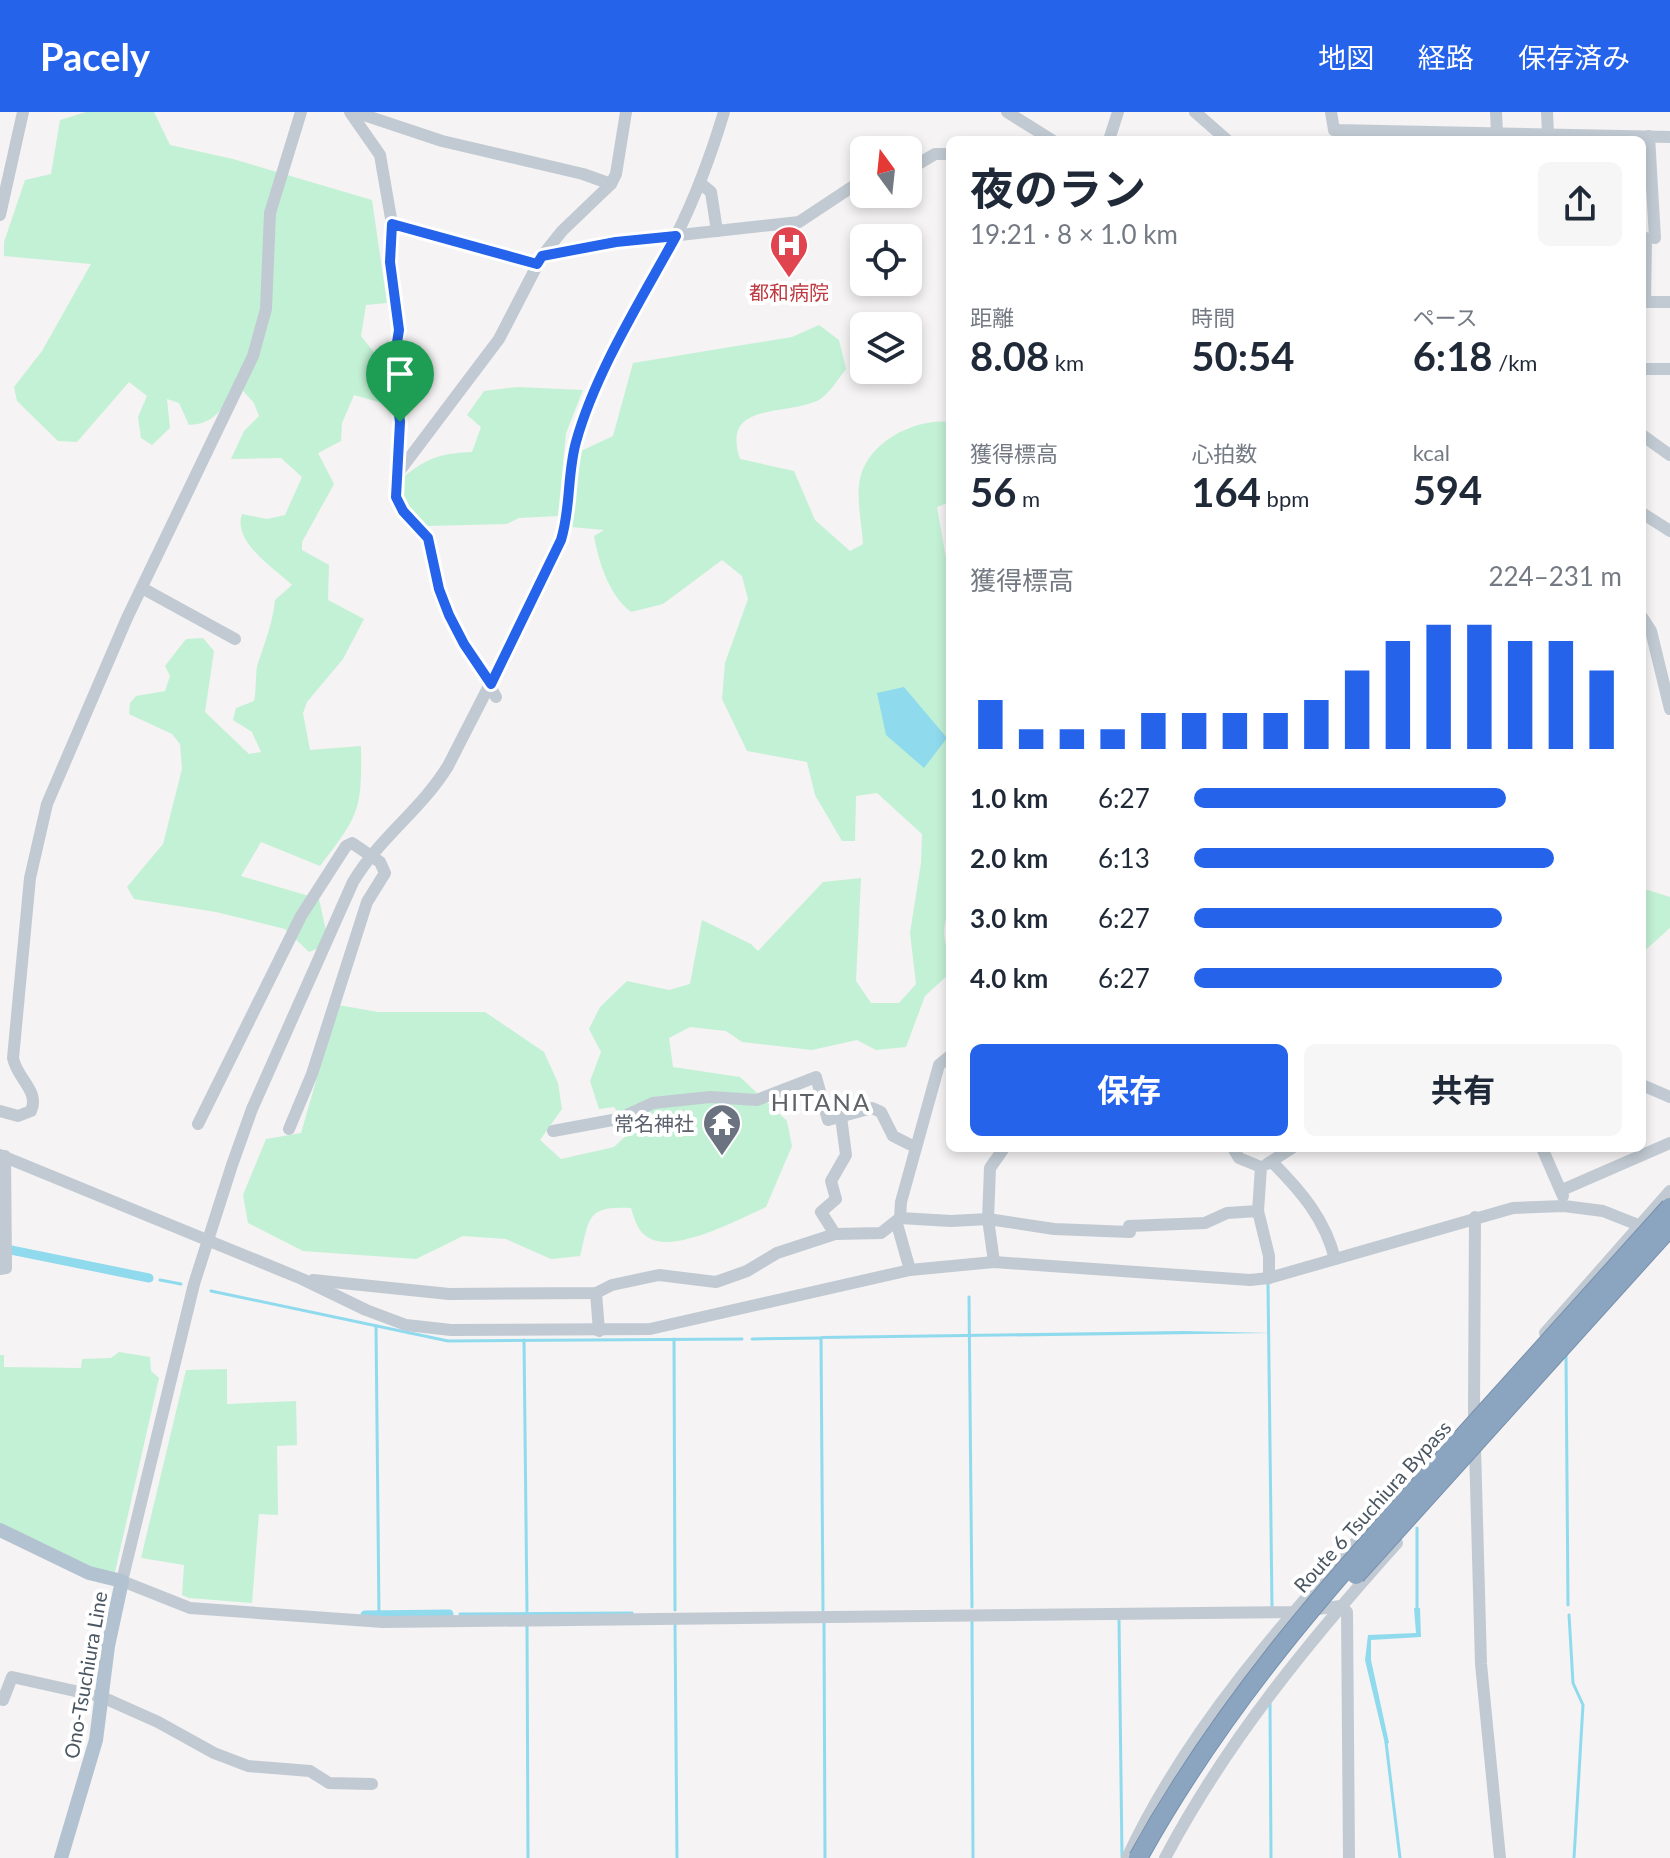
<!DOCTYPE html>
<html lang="ja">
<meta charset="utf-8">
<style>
:root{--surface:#fff;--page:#f6f6f7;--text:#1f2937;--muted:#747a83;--accent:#2563eb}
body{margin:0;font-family:Lato,"Noto Sans JP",sans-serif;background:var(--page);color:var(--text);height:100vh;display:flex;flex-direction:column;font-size:30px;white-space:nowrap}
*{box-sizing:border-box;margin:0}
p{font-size:26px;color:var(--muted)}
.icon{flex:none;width:44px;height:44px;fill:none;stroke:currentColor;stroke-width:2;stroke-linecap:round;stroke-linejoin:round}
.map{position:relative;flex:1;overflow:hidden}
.sheet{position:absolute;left:946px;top:24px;width:700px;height:1016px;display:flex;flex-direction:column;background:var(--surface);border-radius:12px;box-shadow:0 4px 12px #0003}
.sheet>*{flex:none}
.needle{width:52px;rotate:345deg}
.tools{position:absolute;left:850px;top:24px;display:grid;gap:16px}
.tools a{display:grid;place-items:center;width:72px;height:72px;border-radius:12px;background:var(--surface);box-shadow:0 4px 12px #0003;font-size:40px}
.pin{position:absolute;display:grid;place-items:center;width:68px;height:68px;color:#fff;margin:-82px -34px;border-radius:50% 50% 50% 0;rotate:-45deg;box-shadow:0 0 8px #0007}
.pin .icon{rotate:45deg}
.round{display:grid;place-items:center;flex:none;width:84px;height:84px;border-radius:12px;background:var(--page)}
.summary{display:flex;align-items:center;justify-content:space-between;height:136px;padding:0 24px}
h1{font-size:44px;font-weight:700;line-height:60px}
.metrics{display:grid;grid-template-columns:repeat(3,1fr);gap:12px;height:136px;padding:8px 24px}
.metrics div{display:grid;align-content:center}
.metrics b{font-size:40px;font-weight:700}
.metrics small{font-size:22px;font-weight:400}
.metrics p{font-size:22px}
.chart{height:224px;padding:16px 24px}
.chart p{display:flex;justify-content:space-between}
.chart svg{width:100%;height:144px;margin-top:8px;stroke:var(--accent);stroke-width:6}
.cta{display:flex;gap:16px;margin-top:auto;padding:16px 24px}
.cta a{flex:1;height:92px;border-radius:12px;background:var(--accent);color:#fff;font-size:32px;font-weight:700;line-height:92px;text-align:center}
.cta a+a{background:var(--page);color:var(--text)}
ul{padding:0 24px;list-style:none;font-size:26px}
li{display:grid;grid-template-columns:128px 96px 1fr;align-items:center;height:60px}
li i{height:20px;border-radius:10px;background:var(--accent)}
header{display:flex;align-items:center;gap:48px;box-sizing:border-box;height:112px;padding:0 40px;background:var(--accent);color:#fff}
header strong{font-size:38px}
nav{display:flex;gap:44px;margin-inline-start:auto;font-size:28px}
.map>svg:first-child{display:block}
</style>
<header>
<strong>Pacely</strong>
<nav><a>地図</a><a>経路</a><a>保存済み</a></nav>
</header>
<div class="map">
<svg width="1670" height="1746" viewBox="0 0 1670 1746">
<rect width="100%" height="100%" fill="#f5f3f3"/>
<g fill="#c3f1d5">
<path d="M86,0H154L170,33L233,47L372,88L387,191L366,193L361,224L381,249L382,291L354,283L342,311L341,329L318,341L334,372L302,430V438L329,453L328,488L364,507L343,547L307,590L303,601L310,638L361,634C362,699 359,703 320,754L261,730L241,764L319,787L329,832L309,840L285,817L216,800L134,787L127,775L163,732L182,657L180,632L172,622L129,602L130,591L136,584L165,579L170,564L165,554L186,527L203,526L214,539L205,600L249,642L261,640L252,620L233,608L236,596L254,589C257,576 255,558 258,551C265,530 273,510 275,488L292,473C275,457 232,430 242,402L267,407L285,403L302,365L281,346L231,347L244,319L259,304L254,291L236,271C225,293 217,312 189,313L179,291L167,287L170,316L152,333L141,326L138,305L147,284L129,270L77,330L58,329L17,289L14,275L42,239L91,152L4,144V130L25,68L51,62L60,8Z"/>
<path d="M819,213L839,228L846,257C838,267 828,284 817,289C782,304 721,290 740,347L794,359L815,408L850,439L863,432C862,412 855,382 861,363C871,328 917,306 950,310V390L937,395L950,469V795C937,826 950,834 950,861L925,884L906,935L876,938L857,928L812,938L742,930L726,919L690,915L669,926L673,955L740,965L787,1009L792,1034L766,1095C741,1106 678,1140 651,1127C638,1121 635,1109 631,1096C586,1094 590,1105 580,1144L551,1147L506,1127L463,1124L416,1147L303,1139L248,1111L243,1083L266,1027L301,1021L338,893L378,900H485L544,940L558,971L562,997L540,1028L561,1047L614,1035L631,1019L614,995L599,997L590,969L601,940L589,917L600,895L627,869L669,878L690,872L702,808L751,832L758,839L823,770L861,766L856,869L871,891H899L916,872L910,821L921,751L922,722L877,681L856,684L855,729H842L815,683L807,650L747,639L722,587L725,551L748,487L742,464L722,448L663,492L631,500C609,483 599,451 594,424L604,418L571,415L581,339L613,324L633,251L792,225Z"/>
<path d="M517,275L583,278L566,321L558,404L519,406L507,412L426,414L401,386L400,368C424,347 440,341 472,340L481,315L467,303L484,279Z"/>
<path d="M1648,778L1670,785V816L1642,841V779Z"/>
<path d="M119,1240L150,1245L151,1259L159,1266L115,1460L89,1457L0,1413V1243H4V1255L81,1256L82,1247L111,1246Z"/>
<path d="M227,1257V1292L296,1289L297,1333L277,1334L278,1403L259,1402L252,1491L189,1486L182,1483L184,1453L141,1446L186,1258Z"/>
</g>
<g fill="#90daee">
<path d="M904,575L947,626L924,656L886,623L877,581Z"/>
<path d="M1183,1219L1271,1221L820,1227L822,1224Z"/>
<path d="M1414,1496H1420L1421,1525L1371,1528V1548L1389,1631L1385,1632L1365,1548L1368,1523L1416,1521Z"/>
</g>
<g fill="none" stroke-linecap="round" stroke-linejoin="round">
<g stroke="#90daee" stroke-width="3">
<path d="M160,1168L181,1172"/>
<path d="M1268,1171L1272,1496"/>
<path d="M211,1179L448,1229L742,1227"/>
<path d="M969,1185L972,1495"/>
<path d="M376,1214L379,1504"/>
<path d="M821,1226L823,1498"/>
<path d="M674,1227L675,1498"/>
<path d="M752,1227L821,1226"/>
<path d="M524,1228L527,1499"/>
<path d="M1566,1243L1568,1493"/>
<path d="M1417,1496V1416"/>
<path d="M460,1502L632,1501"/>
<path d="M1569,1503L1573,1571L1583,1593L1574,1746"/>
<path d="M1119,1508L1122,1745"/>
<path d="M972,1509L973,1746"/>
<path d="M824,1510L825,1746"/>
<path d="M527,1511L528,1746"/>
<path d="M675,1511L677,1746"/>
<path d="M1270,1591L1271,1746"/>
<path d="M1386,1630L1400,1746"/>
</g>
<g stroke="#90daee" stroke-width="9">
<path d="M11,1138L149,1166"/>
<path d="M365,1503L449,1502"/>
</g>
<g stroke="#c1cad2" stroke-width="12">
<path d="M350,0L380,43L392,112L390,150L399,218L393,255L400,310L396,385L403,399L428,426L439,477L449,503L496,585"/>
<path d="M355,0L442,29L583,62L611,72"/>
<path d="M724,0C711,43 696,84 676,124C646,184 610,241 585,303C566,349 572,398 555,445L448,654C421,698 379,726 353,770L252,997L232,1053L194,1172L122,1469L190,1496L383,1510L1295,1500L1341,1494"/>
<path d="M1007,0L1052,28"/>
<path d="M1195,0L1227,28"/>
<path d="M1331,0L1334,18L1670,25"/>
<path d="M1496,0L1497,21"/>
<path d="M1547,0L1548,22"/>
<path d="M1649,24L1655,126"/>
<path d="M1109,28L1118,0"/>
<path d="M908,58L935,42H950"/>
<path d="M700,71L711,80L717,119"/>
<path d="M0,103L23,0"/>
<path d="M392,112L537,152"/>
<path d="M542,144L616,130L799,110L864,67"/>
<path d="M1642,190H1670"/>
<path d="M1645,190L1646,126"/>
<path d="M1642,257H1670"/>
<path d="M1642,323L1670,343"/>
<path d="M398,361L499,227L542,144L562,119L611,72L616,62L626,0"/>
<path d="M1642,401L1670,419"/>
<path d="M142,476L235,527"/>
<path d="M1642,505L1651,519L1670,597"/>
<path d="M1642,973L1670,985"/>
<path d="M0,999L18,1004L31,999C40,979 17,967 13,946L30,766L47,692L127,506L253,244L266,197L270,101L301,0"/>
<path d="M198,1012L301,804L346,734L352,731L380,750L385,761L367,790L312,962L289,1017"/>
<path d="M553,1019L618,1007L653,991L710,985L757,988L816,965L828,1008L872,996L881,1000L893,1024L915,1035"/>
<path d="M1233,1036L1239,1046L1261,1055"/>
<path d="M1542,1036L1563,1084"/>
<path d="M0,1043L302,1167L366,1198L406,1213L451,1218L650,1217L910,1158L994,1150L1250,1168L1269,1166L1513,1096L1564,1094L1603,1099L1656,1120"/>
<path d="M1272,1050C1301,1079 1325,1107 1335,1147"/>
<path d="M1267,1052L1292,1036"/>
<path d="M1261,1055L1258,1099L1269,1144V1166"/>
<path d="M1562,1078L1670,1031"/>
<path d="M1475,1105L1474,1300L1481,1552L1500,1746"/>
<path d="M900,1106L951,1109L988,1107L1054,1117L1130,1120L1129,1114L1205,1111L1227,1101L1258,1099"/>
<path d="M897,1112L910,1158"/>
<path d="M835,1122L821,1100L836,1087L831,1069L846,1043L841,1005"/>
<path d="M994,1150L988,1107L990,1056L1004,1036"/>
<path d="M0,1157L6,1156L5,1044"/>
<path d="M313,1168L449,1182L596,1181L612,1173L659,1163L716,1170L747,1159L777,1141L835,1122L881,1121L900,1106L901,1090L939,953L950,944"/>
<path d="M596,1181L599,1219"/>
<path d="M1545,1221L1670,1079"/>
<path d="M1341,1494L1347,1500L1349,1746"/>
<path d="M3,1588L12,1565L102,1585L158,1610L214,1641L248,1654L310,1659L329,1671L372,1672"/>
<path d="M1127,1746C1189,1613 1287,1506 1385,1398"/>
<path d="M1165,1746C1227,1629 1309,1529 1397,1431"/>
</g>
<path stroke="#b3c2d1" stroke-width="14" d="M0,1418L89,1461L122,1469L108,1534L96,1628L61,1746"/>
<g stroke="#7690ad" stroke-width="20" stroke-linecap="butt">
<g id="highway-bridge">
<path d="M1356,1463L1670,1115"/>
<path d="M1138,1746C1222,1594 1327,1475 1443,1347C1519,1263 1595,1179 1670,1095"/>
</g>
</g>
<use href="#highway-bridge" stroke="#8ba5c1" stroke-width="18"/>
</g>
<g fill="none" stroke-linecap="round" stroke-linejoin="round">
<g stroke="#fff" stroke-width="16">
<path id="route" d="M392,112L537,152L542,144L616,130L676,124C641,188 595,261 576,330C567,362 571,396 561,428L491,572L464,532L449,503L439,477L428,426L403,399L396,385L400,310L393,255L399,218L390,150Z"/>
</g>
<use href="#route" stroke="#2563eb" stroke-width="10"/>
</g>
<defs>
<g id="hospital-pin" transform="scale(2)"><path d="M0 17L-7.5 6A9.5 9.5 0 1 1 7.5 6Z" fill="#e0444e" stroke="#fff"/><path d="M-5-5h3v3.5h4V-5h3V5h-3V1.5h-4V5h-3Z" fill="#fff"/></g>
<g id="temple-pin" transform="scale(2)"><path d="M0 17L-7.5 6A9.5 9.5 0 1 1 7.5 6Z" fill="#6b7280" stroke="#fff"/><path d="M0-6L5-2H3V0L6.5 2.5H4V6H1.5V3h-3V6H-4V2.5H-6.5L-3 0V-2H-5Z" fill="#fff"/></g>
</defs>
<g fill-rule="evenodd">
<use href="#hospital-pin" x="789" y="133"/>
<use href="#temple-pin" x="722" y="1011"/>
</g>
<g text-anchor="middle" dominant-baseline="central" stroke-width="8" stroke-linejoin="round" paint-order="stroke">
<g font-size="20" fill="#be3a42" stroke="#fff">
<text x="789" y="180">都和病院</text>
</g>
<g font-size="20" fill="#5b616d" stroke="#fff" text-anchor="end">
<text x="694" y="1011">常名神社</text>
</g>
<g font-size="20" fill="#4a5661" stroke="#fff">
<text transform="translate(1372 1394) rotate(-48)">Route 6 Tsuchiura Bypass</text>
<text transform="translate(85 1563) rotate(-80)">Ono-Tsuchiura Line</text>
</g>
<g font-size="24" letter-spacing="2" fill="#5f6368" stroke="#fff">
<text x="821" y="989">HITANA</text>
</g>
</g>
</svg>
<div class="tools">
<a><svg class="needle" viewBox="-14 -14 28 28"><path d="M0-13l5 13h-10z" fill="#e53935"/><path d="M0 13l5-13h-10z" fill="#747a83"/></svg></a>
<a><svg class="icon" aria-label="locate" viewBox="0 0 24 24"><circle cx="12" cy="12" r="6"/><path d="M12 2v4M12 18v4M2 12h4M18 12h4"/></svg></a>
<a><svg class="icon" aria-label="layers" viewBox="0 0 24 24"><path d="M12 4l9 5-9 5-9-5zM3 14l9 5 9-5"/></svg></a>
</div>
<div class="pin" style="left:400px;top:310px;background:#1e9e55"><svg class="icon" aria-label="arrive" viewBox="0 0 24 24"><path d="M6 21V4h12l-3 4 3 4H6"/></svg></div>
<section class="sheet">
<div class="summary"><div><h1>夜のラン</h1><p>19:21 · 8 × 1.0 km</p></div><a class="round"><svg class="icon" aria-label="share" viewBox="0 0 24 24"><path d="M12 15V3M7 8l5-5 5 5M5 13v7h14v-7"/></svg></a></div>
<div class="metrics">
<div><p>距離</p><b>8.08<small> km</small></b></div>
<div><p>時間</p><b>50:54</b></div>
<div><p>ペース</p><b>6:18<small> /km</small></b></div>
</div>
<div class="metrics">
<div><p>獲得標高</p><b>56<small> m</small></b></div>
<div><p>心拍数</p><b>164<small> bpm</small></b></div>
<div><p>kcal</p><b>594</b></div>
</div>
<div class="chart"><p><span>獲得標高</span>224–231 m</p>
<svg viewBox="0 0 160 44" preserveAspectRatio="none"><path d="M5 44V29M15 44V38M25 44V38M35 44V38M45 44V33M55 44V33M65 44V33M75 44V33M85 44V29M95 44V20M105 44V11M115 44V6M125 44V6M135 44V11M145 44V11M155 44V20"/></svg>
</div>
<ul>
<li><b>1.0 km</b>6:27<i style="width:73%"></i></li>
<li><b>2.0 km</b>6:13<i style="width:84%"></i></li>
<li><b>3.0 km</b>6:27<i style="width:72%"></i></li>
<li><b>4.0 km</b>6:27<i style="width:72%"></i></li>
</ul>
<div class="cta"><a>保存</a><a>共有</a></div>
</section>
</div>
